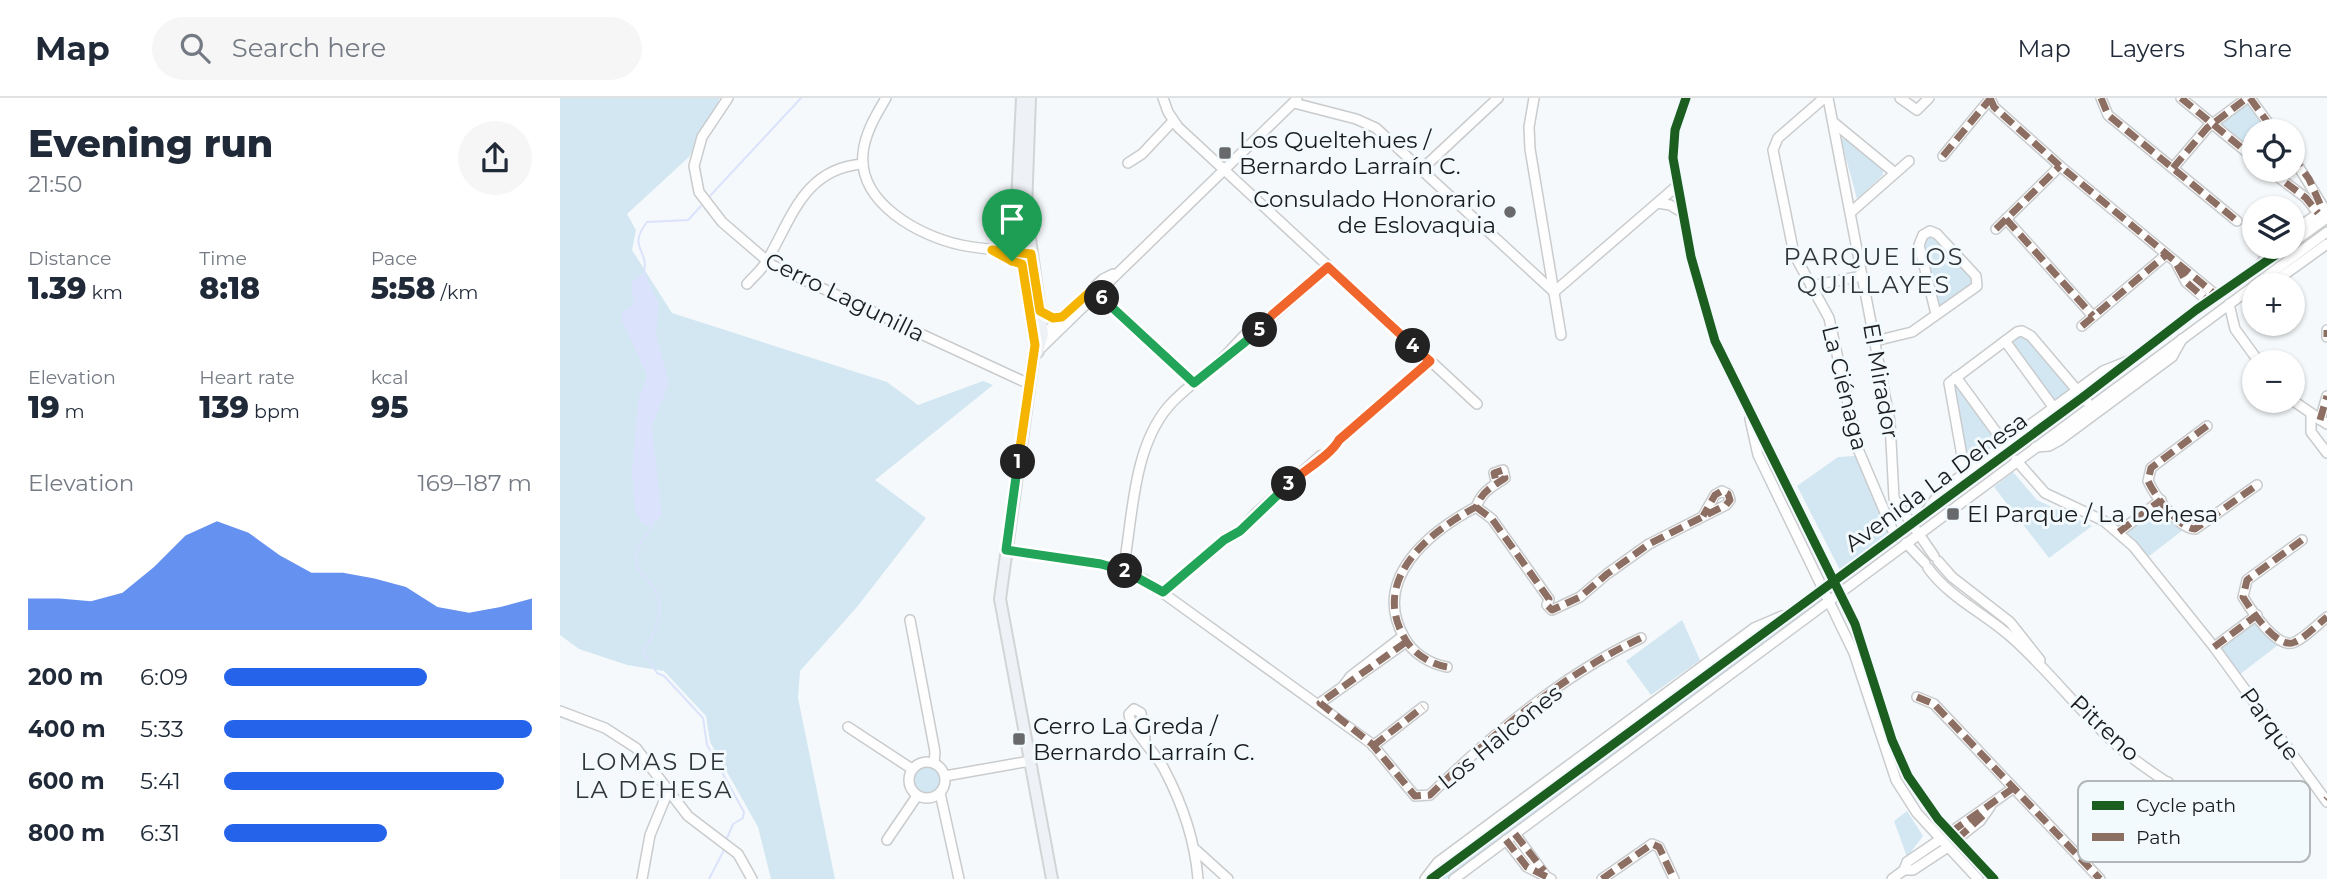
<!DOCTYPE html>
<meta charset="utf-8">
<style>
:root{--surface:#fff;--page:#f6f6f7;--text:#1f2937;--muted:#747a83;--line:#e0e1e3;--accent:#2563eb}
body{margin:0;font-family:Montserrat,sans-serif;background:var(--page);color:var(--text);height:100vh;display:flex;flex-direction:column;font-size:26px;white-space:nowrap}
*{box-sizing:border-box;margin:0}
p{font-size:23px;color:var(--muted)}
.icon{flex:none;width:38px;height:38px;fill:none;stroke:currentColor;stroke-width:2;stroke-linecap:round;stroke-linejoin:round}
.map{position:relative;flex:1;overflow:hidden}
.drawer{display:flex;flex-direction:column;background:var(--surface);width:560px}
.drawer>*{flex:none}
.buttons{position:absolute;left:1682px;top:21px;display:grid;gap:14px}
.buttons a{display:grid;place-items:center;width:63px;height:63px;border-radius:50%;background:var(--surface);box-shadow:0 2px 5px #0004;font-size:35px}
.pin{position:absolute;display:grid;place-items:center;width:60px;height:60px;color:#fff;margin:-72px -30px;border-radius:50% 50% 50% 0;rotate:-45deg;box-shadow:0 0 7px #0007}
.pin .icon{rotate:45deg}
.km{position:absolute;width:35px;height:35px;margin:-18px;border-radius:50%;background:#222;color:#fff;font-size:19px;line-height:35px;text-align:center}
.round{display:grid;place-items:center;flex:none;width:74px;height:74px;border-radius:37px;background:var(--page)}
.overview{display:flex;align-items:center;justify-content:space-between;height:119px;padding:0 28px}
h1{font-size:38px;font-weight:800;line-height:52px}
.stats{display:grid;grid-template-columns:repeat(3,1fr);gap:10px;height:119px;padding:7px 28px}
.stats div{display:grid;align-content:center}
.stats b{font-size:30px;font-weight:800}
.stats small{font-size:19px;font-weight:400}
.stats p{font-size:19px}
.chart{height:196px;padding:14px 28px}
.chart p{display:flex;justify-content:space-between}
.chart svg{width:100%;height:126px;margin-top:7px;fill:var(--accent);opacity:.7}
ul{padding:0 28px;list-style:none;font-size:23px}
li{display:grid;grid-template-columns:112px 84px 1fr;align-items:center;height:52px}
li i{height:18px;border-radius:9px;background:var(--accent)}
header{display:flex;align-items:center;gap:42px;box-sizing:border-box;height:98px;padding:0 35px;background:var(--surface);border-bottom:2px solid var(--line)}
header strong{font-size:33px}
nav{display:flex;gap:38px;margin-inline-start:auto;font-size:24px}
.search{width:490px;height:63px;background:var(--page);display:flex;align-items:center;gap:18px;box-sizing:border-box;padding:0 24px;border-radius:38px;color:var(--muted);font-size:26px}
main{display:flex;flex:1;min-height:0}
.map>svg:first-child{display:block}
</style>
<header>
<strong>Map</strong>
<div class="search"><svg class="icon" aria-label="search" viewBox="0 0 24 24"><circle cx="10" cy="10" r="6"/><path d="M15 15l6 6"/></svg>Search here</div>
<nav><a>Map</a><a>Layers</a><a>Share</a></nav>
</header>
<main>
<section class="drawer">
<div class="overview"><div><h1>Evening run</h1><p>21:50</p></div><a class="round"><svg class="icon" aria-label="share" viewBox="0 0 24 24"><path d="M12 15V3M7 8l5-5 5 5M5 13v7h14v-7"/></svg></a></div>
<div class="stats">
<div><p>Distance</p><b>1.39<small> km</small></b></div>
<div><p>Time</p><b>8:18</b></div>
<div><p>Pace</p><b>5:58<small> /km</small></b></div>
</div>
<div class="stats">
<div><p>Elevation</p><b>19<small> m</small></b></div>
<div><p>Heart rate</p><b>139<small> bpm</small></b></div>
<div><p>kcal</p><b>95</b></div>
</div>
<div class="chart"><p><span>Elevation</span>169–187 m</p>
<svg viewBox="0 0 160 44" preserveAspectRatio="none"><path d="M0 44V33L10 33L20 34L30 31L40 22L50 11L60 6L70 10L80 18L90 24L100 24L110 26L120 29L130 36L140 38L150 36L160 33V44z"/></svg>
</div>
<ul>
<li><b>200 m</b>6:09<i style="width:66%"></i></li>
<li><b>400 m</b>5:33<i style="width:100%"></i></li>
<li><b>600 m</b>5:41<i style="width:91%"></i></li>
<li><b>800 m</b>6:31<i style="width:53%"></i></li>
</ul>
</section>
<div class="map">
<svg width="1767" height="781" viewBox="0 0 1767 781">
<rect width="100%" height="100%" fill="#f6f9fb"/>
<g fill="#d2e7f2">
<path d="M0,0H160L129,59L67,116L76,132L72,152L112,215L327,284L358,307L423,283L433,287L315,382L366,420L297,509L240,573L238,600L275,781H211L198,729L150,644L146,618L104,573L67,567L19,551L0,537Z"/>
<path d="M1690,5L1709,33H1694V54L1658,26Z"/>
<path d="M1284,39L1323,71V77L1297,101L1281,42Z"/>
<path d="M1369,137L1375,138L1414,184L1383,208H1378L1364,150L1363,143Z"/>
<path d="M1458,237L1466,238L1510,289L1508,295L1497,303L1492,301L1454,250L1452,242Z"/>
<path d="M1395,287L1438,343V347L1411,366L1407,364L1393,288Z"/>
<path d="M1295,358L1310,386L1328,435L1280,472L1237,388L1278,359Z"/>
<path d="M1453,374L1477,402L1532,428L1489,460L1434,389Z"/>
<path d="M1599,408L1623,432L1588,459L1566,433Z"/>
<path d="M1262,500L1260,506L886,781H877Z"/>
<path d="M1122,522L1140,562L1091,597L1066,563Z"/>
<path d="M1694,525L1700,527L1718,547L1679,577L1662,554V548Z"/>
<circle cx="367" cy="682" r="15"/>
<path d="M1347,713L1363,738L1347,759L1334,723Z"/>
</g>
<path fill="#dbe3fc" d="M84,174L99,206L96,236L109,285L92,329L102,417L92,428H85L75,415L72,372L78,302L87,277L62,224V215L73,206L72,183Z"/>
<g fill="none" stroke-linecap="round" stroke-linejoin="round">
<g stroke="#dbe3fc" stroke-width="2">
<path d="M149,99L241,0"/>
<path d="M84,174C89,151 67,150 87,124L128,122L141,108"/>
<path d="M92,428C86,440 75,448 76,463C77,472 85,479 91,486C108,507 96,535 83,553L97,575L104,578L143,620L147,647L184,714L183,720L173,726L167,740"/>
<path d="M149,781L164,752"/>
</g>
<g stroke="#c9cbcd" stroke-width="12">
<g id="minor">
<path d="M168,0L142,39L134,68L139,94L162,124L212,167L469,286"/>
<path d="M326,0C316,17 305,35 303,55C298,105 359,138 401,147C423,152 444,151 466,155"/>
<path d="M603,0L608,14L618,29L917,306"/>
<path d="M974,0L969,29L970,51L1001,237"/>
<path d="M1126,0L1115,32L1113,60L1131,159L1155,243L1295,526L1332,642L1348,678L1378,721L1434,781"/>
<path d="M1264,0L1218,40L1213,52L1234,156L1269,220L1298,351L1335,438"/>
<path d="M1268,0L1330,324L1334,400L1374,458"/>
<path d="M1340,0L1357,12L1369,0"/>
<path d="M1430,0L1434,9L1500,68L1656,197"/>
<path d="M1541,0L1548,17L1677,123"/>
<path d="M1621,0L1694,60"/>
<path d="M1690,0L1714,33"/>
<path d="M734,5L796,21L816,30L994,194L1118,87"/>
<path d="M1273,24L1335,75"/>
<path d="M1383,58L1430,1"/>
<path d="M1732,58L1767,115"/>
<path d="M568,65L582,56L613,23"/>
<path d="M1613,70L1647,30L1687,0"/>
<path d="M861,72L938,0"/>
<path d="M1709,72L1746,100L1758,115"/>
<path d="M1098,105L1110,107L1123,115"/>
<path d="M1291,114L1349,63"/>
<path d="M1446,121L1533,218"/>
<path d="M1436,131L1500,68"/>
<path d="M1732,134L1763,112"/>
<path d="M1732,145L1767,120"/>
<path d="M434,153L462,166"/>
<path d="M1702,164L1713,149"/>
<path d="M1617,167L1626,184L1648,203"/>
<path d="M187,186C194,178 203,171 208,161C232,119 245,70 303,66"/>
<path d="M1695,187L1767,134"/>
<path d="M1710,187L1767,146"/>
<path d="M1251,188L1302,178"/>
<path d="M533,191L634,285"/>
<path d="M1669,206L1675,231L1699,264"/>
<path d="M1522,228L1606,157"/>
<path d="M1767,232V239"/>
<path d="M480,240L543,181L553,176"/>
<path d="M1315,243L1352,234L1417,188L1416,178L1377,136L1370,133L1363,137L1359,147L1376,216"/>
<path d="M1445,243L1494,310"/>
<path d="M482,249L737,1"/>
<path d="M671,255L768,169"/>
<path d="M1396,279L1445,346"/>
<path d="M1732,302L1767,326"/>
<path d="M1751,316V334L1767,355"/>
<path d="M1190,321L1198,357L1294,555L1336,682L1357,715L1418,781"/>
<path d="M1760,322L1767,298"/>
<path d="M1647,328L1591,370L1588,383C1595,398 1618,430 1635,431L1697,387"/>
<path d="M1476,349L1489,348L1500,342L1612,259L1622,241"/>
<path d="M1456,362L1485,395L1544,423L1573,448L1654,549L1767,704"/>
<path d="M1405,375L1389,285L1457,234L1462,233L1471,238L1527,304"/>
<path d="M916,409L932,421L989,501L987,507L992,512L1020,499L1047,476L1089,446L1166,407L1170,402L1168,396L1162,393L1155,397L1143,418"/>
<path d="M1367,412L1383,391L1543,273L1568,263"/>
<path d="M1559,434L1601,402"/>
<path d="M1742,442L1687,482L1683,499C1691,512 1718,553 1735,544C1747,538 1757,527 1767,519"/>
<path d="M1346,445L1365,465"/>
<path d="M446,452L541,466L585,482L812,646L855,698L870,697C931,637 1002,577 1081,540"/>
<path d="M1378,463L1392,479L1450,524L1480,562"/>
<path d="M1368,470C1390,500 1424,515 1451,539C1490,573 1521,616 1560,650C1591,677 1625,692 1654,722V731L1644,730L1608,684"/>
<path d="M563,473C573,420 572,352 608,309C624,290 646,277 664,259C679,244 691,226 712,217"/>
<path d="M603,494L664,442L680,433L696,415L760,358L769,355L779,342L870,263"/>
<path d="M350,522L375,654L374,665"/>
<path d="M1654,549L1697,517"/>
<path d="M887,569C870,566 852,555 844,539C811,481 869,434 916,409C923,392 932,389 945,380L943,372L934,375L936,383"/>
<path d="M784,587L791,578L843,538"/>
<path d="M1357,599L1374,606L1540,781"/>
<path d="M760,605L846,544"/>
<path d="M0,613L45,630L76,650L128,718L178,756L192,781"/>
<path d="M288,629L352,671"/>
<path d="M585,641L581,615L574,611L569,616C570,631 596,655 604,671C622,705 635,743 638,781"/>
<path d="M813,648L863,609"/>
<circle cx="367" cy="682" r="18"/>
<path d="M385,678L470,663"/>
<path d="M380,695L399,781"/>
<path d="M1391,734L1452,691"/>
<path d="M955,736L985,777"/>
<path d="M1397,741L1420,723L1430,709"/>
<path d="M327,742L357,698"/>
<path d="M946,742L967,769L991,781"/>
<path d="M636,752L668,781"/>
<path d="M1344,772H1353L1388,749"/>
<path d="M82,781L90,737L109,691"/>
<path d="M865,781L878,764L1194,530L1222,518"/>
<path d="M871,781L1523,299L1636,212L1727,149"/>
<path d="M894,781L1694,188"/>
<path d="M1042,781L1092,746L1099,749L1114,781"/>
<path d="M1332,781L1344,772L1347,764L1381,741"/>
</g>
</g>
<g stroke="#d2d4d5" stroke-width="14">
<g id="major">
<path d="M462,0L456,124L475,247L440,501L492,781"/>
<path d="M470,0L466,111L483,236L478,254"/>
<path d="M480,213L493,220L502,219"/>
</g>
</g>
<use href="#minor" stroke="#fefefe" stroke-width="9"/>
<use href="#major" stroke="#eef1f6" stroke-width="10"/>
<g stroke="#8d6e63" stroke-width="7" stroke-dasharray="14 7" stroke-linecap="butt">
<path d="M1430,0L1434,9L1500,68L1656,197"/>
<path d="M1541,0L1548,17L1677,123"/>
<path d="M1621,0L1694,60"/>
<path d="M1690,0L1714,33"/>
<path d="M1383,58L1430,1"/>
<path d="M1732,58L1749,81L1760,106"/>
<path d="M1613,70L1647,30L1687,0"/>
<path d="M1709,72L1746,100L1758,115"/>
<path d="M1446,121L1533,218"/>
<path d="M1436,131L1500,68"/>
<path d="M1617,167L1626,184L1648,203"/>
<path d="M1522,228L1606,157"/>
<path d="M1767,232V239"/>
<path d="M1760,322L1767,298"/>
<path d="M1647,328L1591,370L1588,383C1595,398 1618,430 1635,431L1697,387"/>
<path d="M916,409L932,421L989,501L987,507L992,512L1020,499L1047,476L1089,446L1166,407L1170,402L1168,396L1162,393L1155,397L1143,418"/>
<path d="M1559,434L1601,402"/>
<path d="M1742,442L1687,482L1683,499C1691,512 1718,553 1735,544C1747,538 1757,527 1767,519"/>
<path d="M846,544L760,605L812,646L855,698L870,697C931,637 1002,577 1081,540"/>
<path d="M1654,549L1697,517"/>
<path d="M887,569C870,566 852,555 844,539C811,481 869,434 916,409C923,392 932,389 945,380L943,372L934,375L936,383"/>
<path d="M1357,599L1374,606L1540,781"/>
<path d="M813,648L863,609"/>
<path d="M1766,702L1767,701"/>
<path d="M1391,734L1452,691"/>
<path d="M955,736L984,773"/>
<path d="M1397,741L1427,714"/>
<path d="M946,742L967,769L991,781"/>
<path d="M1042,781L1092,746L1099,749L1114,781"/>
</g>
<g stroke="#f3fafe" stroke-width="13">
<g id="cycleway">
<path d="M1126,0L1115,32L1113,60L1131,159L1155,243L1295,526L1332,642L1348,678L1378,721L1434,781"/>
<path d="M871,781L1523,299L1636,212L1727,149"/>
</g>
</g>
<use href="#cycleway" stroke="#1b5e20" stroke-width="9"/>
</g>
<g fill="none" stroke-linecap="round" stroke-linejoin="round">
<g stroke="#fff" stroke-width="14">
<path id="split-1" d="M452,163L462,166L475,247L458,364"/>
</g>
<g stroke="#fff" stroke-width="14">
<path id="split-2" d="M458,364L446,452L541,466L565,473"/>
</g>
<g stroke="#fff" stroke-width="14">
<path id="split-3" d="M565,473L603,494L664,442L680,433L729,386"/>
</g>
<g stroke="#fff" stroke-width="14">
<path id="split-4" d="M729,386C743,373 771,357 779,342L870,263L853,248"/>
</g>
<g stroke="#fff" stroke-width="14">
<path id="split-5" d="M700,232L712,217L768,169L853,248"/>
</g>
<g stroke="#fff" stroke-width="14">
<path id="split-6" d="M542,200L634,285L700,232"/>
</g>
<g stroke="#fff" stroke-width="14">
<path id="split-7" d="M452,163L432,152L471,156L480,213L493,220L502,219L533,191L542,200"/>
</g>
<use href="#split-1" stroke="#f5b400" stroke-width="9"/>
<use href="#split-2" stroke="#22a559" stroke-width="9"/>
<use href="#split-3" stroke="#22a559" stroke-width="9"/>
<use href="#split-4" stroke="#f0652b" stroke-width="9"/>
<use href="#split-5" stroke="#f0652b" stroke-width="9"/>
<use href="#split-6" stroke="#22a559" stroke-width="9"/>
<use href="#split-7" stroke="#f5b400" stroke-width="9"/>
</g>
<g fill="#67696b" stroke="#f3fafe" stroke-width="2.5">
<rect x="658" y="48" width="14" height="14" rx="3.5"/>
<circle cx="950" cy="114" r="7"/>
<rect x="1386" y="409" width="14" height="14" rx="3.5"/>
<rect x="452" y="634" width="14" height="14" rx="3.5"/>
</g>
<g text-anchor="middle" dominant-baseline="central" stroke-width="6" stroke-linejoin="round" paint-order="stroke">
<g font-size="23" fill="#1a1c1d" stroke="#f3fafe" text-anchor="start">
<text x="679" y="42">Los Queltehues /<tspan x="679" dy="26">Bernardo Larraín C.</tspan></text>
<text x="936" y="101" text-anchor="end">Consulado Honorario<tspan x="936" dy="26">de Eslovaquia</tspan></text>
<text x="1407" y="416">El Parque / La Dehesa</text>
<text x="473" y="628">Cerro La Greda /<tspan x="473" dy="26">Bernardo Larraín C.</tspan></text>
</g>
<g font-size="23" fill="#1a1c1d" stroke="#f3fafe">
<text transform="translate(285 199) rotate(26)">Cerro Lagunilla</text>
<text transform="translate(1321 283) rotate(80)">El Mirador</text>
<text transform="translate(1285 290) rotate(76)">La Ciénaga</text>
<text transform="translate(1376 384) rotate(-36)">Avenida La Dehesa</text>
<text transform="translate(1710 626) rotate(54)">Parque</text>
<text transform="translate(1545 630) rotate(43)">Pitreno</text>
<text transform="translate(940 639) rotate(-39)">Los Halcones</text>
</g>
<g font-size="24" letter-spacing="2" fill="#2f3538" stroke="#f3fafe">
<text x="1314" y="158">PARQUE LOS<tspan x="1314" dy="28">QUILLAYES</tspan></text>
<text x="94" y="663">LOMAS DE<tspan x="94" dy="28">LA DEHESA</tspan></text>
</g>
</g>
<rect x="1518" y="683" width="232" height="81" rx="10" fill="#f3fafe" stroke="#b2b7ba" stroke-width="2"/>
<rect x="1532" y="703" width="32" height="9" fill="#1b5e20"/>
<rect x="1532" y="735" width="32" height="8" fill="#8d6e63"/>
<g font-size="19" fill="#1a1c1d">
<text x="1576" y="714">Cycle path</text>
<text x="1576" y="746">Path</text>
</g>
</svg>
<div class="buttons">
<a><svg class="icon" aria-label="locate" viewBox="0 0 24 24"><circle cx="12" cy="12" r="6"/><path d="M12 2v4M12 18v4M2 12h4M18 12h4"/></svg></a>
<a><svg class="icon" aria-label="layers" viewBox="0 0 24 24"><path d="M12 4l9 5-9 5-9-5zM3 14l9 5 9-5"/></svg></a>
<a>+</a>
<a>−</a>
</div>
<div class="pin" style="left:452px;top:163px;background:#1e9e55"><svg class="icon" aria-label="arrive" viewBox="0 0 24 24"><path d="M6 21V4h12l-3 4 3 4H6"/></svg></div>
<b class="km" style="left:458px;top:364px">1</b>
<b class="km" style="left:565px;top:473px">2</b>
<b class="km" style="left:729px;top:386px">3</b>
<b class="km" style="left:853px;top:248px">4</b>
<b class="km" style="left:700px;top:232px">5</b>
<b class="km" style="left:542px;top:200px">6</b>
</div>
</main>
